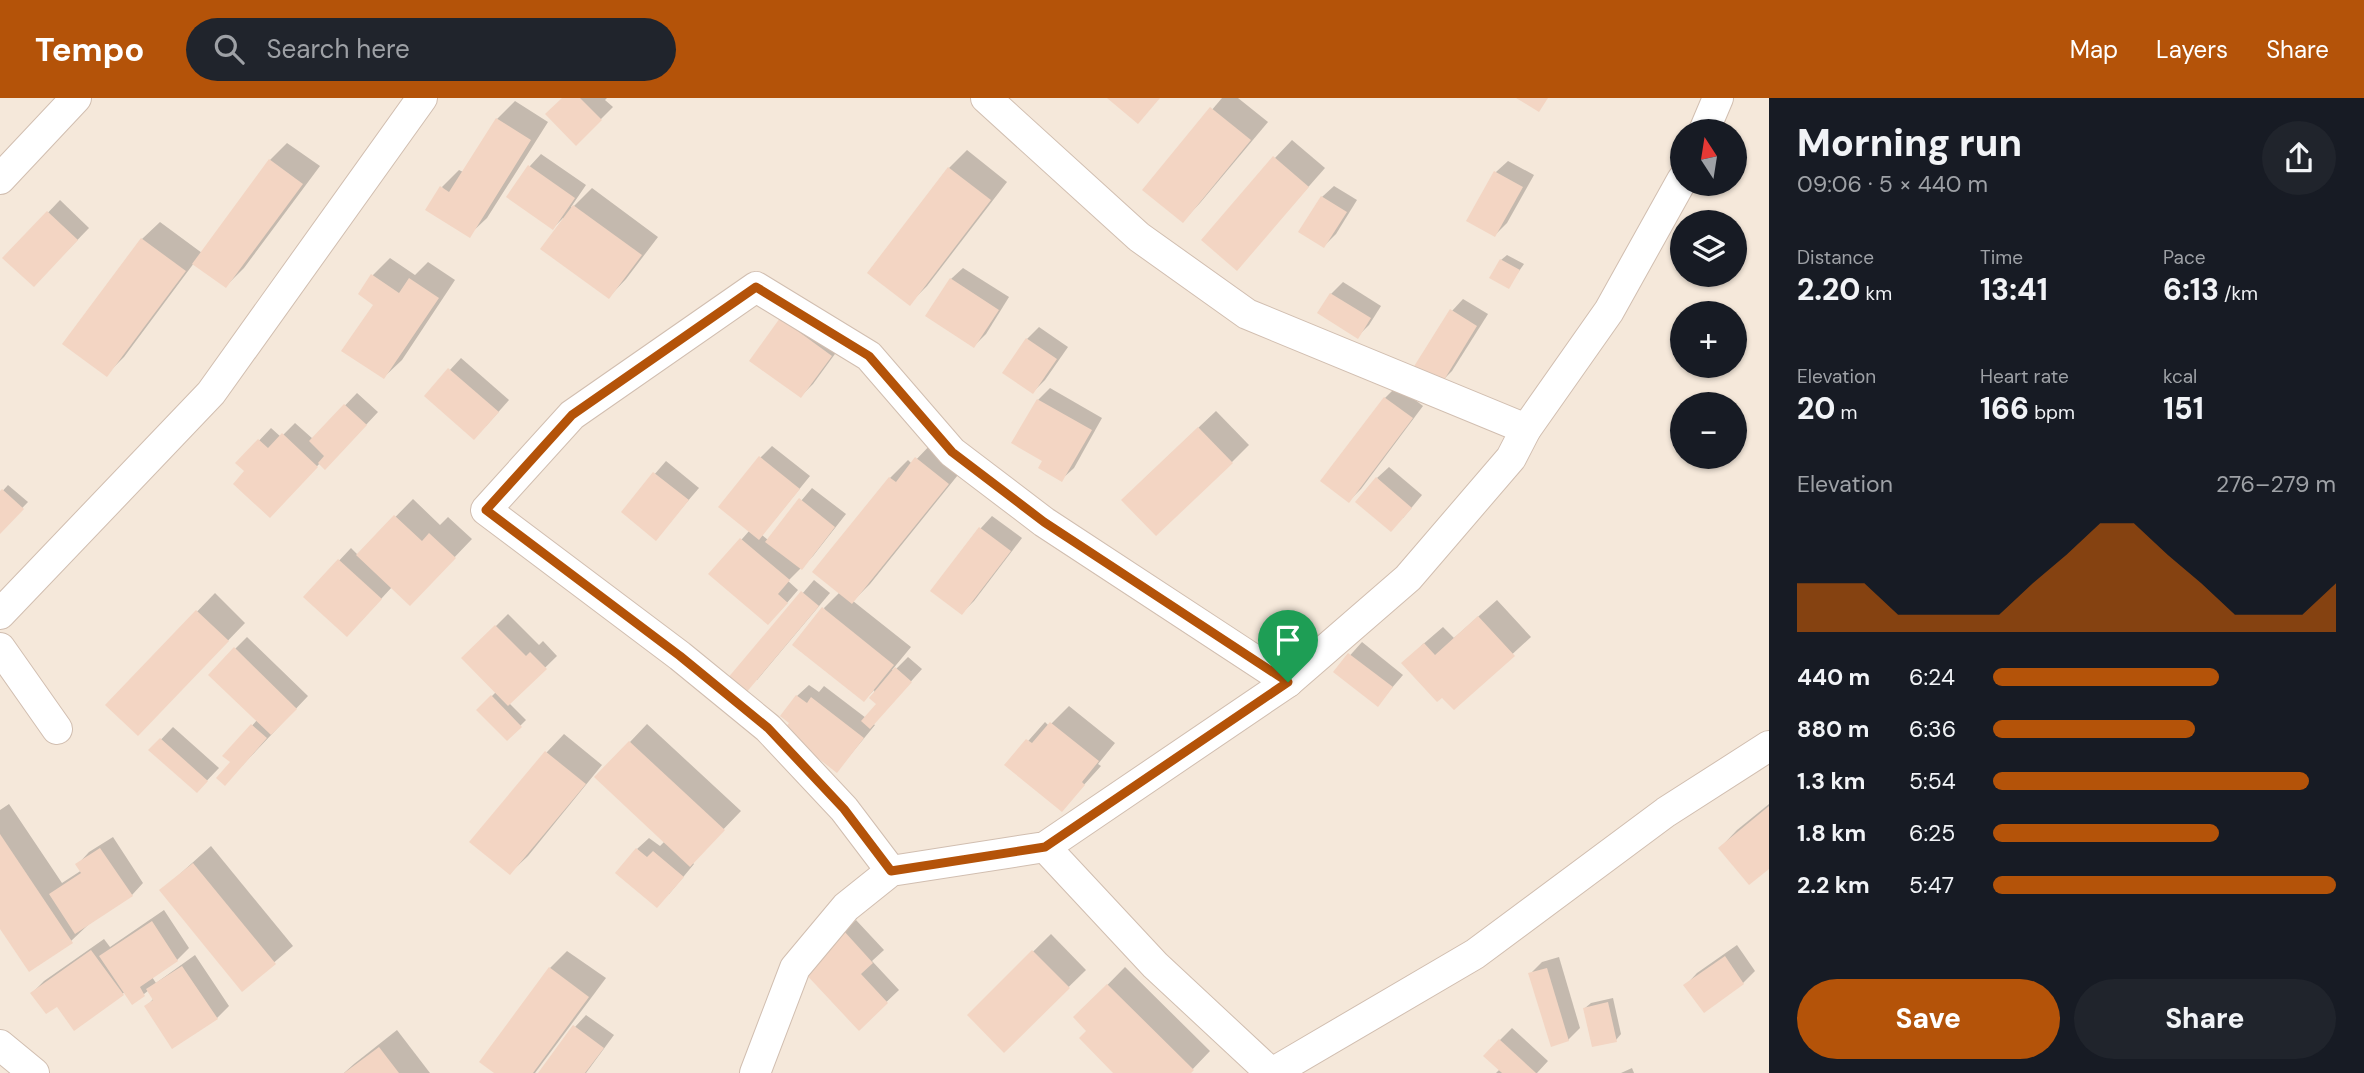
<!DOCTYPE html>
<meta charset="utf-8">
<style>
:root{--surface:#171b24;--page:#20242c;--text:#f1f3f6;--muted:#9ea1a6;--accent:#b45309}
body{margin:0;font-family:"DM Sans",sans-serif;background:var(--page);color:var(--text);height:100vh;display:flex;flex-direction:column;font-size:26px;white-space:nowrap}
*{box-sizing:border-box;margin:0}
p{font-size:23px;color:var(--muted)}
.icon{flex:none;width:38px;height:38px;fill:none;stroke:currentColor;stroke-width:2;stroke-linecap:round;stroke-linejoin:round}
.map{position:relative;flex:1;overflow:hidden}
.sheet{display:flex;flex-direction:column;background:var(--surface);width:595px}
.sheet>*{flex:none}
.needle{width:46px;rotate:348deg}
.controls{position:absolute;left:1670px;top:21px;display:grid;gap:14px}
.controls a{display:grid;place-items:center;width:77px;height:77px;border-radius:50%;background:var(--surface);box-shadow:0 2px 5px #0004;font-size:35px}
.pin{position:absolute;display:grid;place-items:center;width:60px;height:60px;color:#fff;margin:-72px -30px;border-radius:50% 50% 50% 0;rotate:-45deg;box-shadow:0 0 7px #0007}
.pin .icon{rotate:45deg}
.round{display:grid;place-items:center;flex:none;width:74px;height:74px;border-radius:37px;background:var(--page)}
.overview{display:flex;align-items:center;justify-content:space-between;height:119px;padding:0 28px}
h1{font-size:38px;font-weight:800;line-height:52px}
.metrics{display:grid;grid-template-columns:repeat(3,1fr);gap:10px;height:119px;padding:7px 28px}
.metrics div{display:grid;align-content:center}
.metrics b{font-size:30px;font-weight:800}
.metrics small{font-size:19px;font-weight:400}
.metrics p{font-size:19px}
.chart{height:196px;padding:14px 28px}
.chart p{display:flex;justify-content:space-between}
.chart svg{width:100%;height:126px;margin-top:7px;fill:var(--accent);opacity:.7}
.primary-button{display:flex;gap:14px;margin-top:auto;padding:14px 28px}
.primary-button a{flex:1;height:80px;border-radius:42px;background:var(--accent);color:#fff;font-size:28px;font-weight:800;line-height:80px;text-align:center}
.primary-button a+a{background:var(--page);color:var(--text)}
ul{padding:0 28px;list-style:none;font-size:23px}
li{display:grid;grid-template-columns:112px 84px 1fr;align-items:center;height:52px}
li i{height:18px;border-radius:9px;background:var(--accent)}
header{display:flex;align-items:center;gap:42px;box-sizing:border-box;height:98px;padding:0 35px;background:var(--accent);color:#fff}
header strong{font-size:33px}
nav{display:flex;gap:38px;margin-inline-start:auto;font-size:24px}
.search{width:490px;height:63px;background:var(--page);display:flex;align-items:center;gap:18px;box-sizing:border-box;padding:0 24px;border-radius:38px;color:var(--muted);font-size:26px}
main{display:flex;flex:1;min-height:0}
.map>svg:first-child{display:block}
</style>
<header>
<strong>Tempo</strong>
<div class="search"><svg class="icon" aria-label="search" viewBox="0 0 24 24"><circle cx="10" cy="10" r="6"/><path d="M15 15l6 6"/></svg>Search here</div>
<nav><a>Map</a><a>Layers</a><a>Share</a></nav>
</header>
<main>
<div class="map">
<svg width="1769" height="975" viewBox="0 0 1769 975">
<rect width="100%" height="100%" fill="#fdf6ec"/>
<path fill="#f5e8da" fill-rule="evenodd" d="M0,0H1769V975H0ZM1682,33H1734V86H1682ZM1682,124H1734V177H1682ZM1682,215H1734V268H1682ZM1682,306H1734V359H1682Z"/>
<g fill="#0003">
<path d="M564,0H607L605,2L613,9L576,46Z"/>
<path d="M1222,0H1238L1268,24L1200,105L1183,123L1144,92Z"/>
<path d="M515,3L548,24L487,120L469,137L442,89L459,72L463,74L497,21Z"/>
<path d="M1292,42L1325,70L1237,170L1275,60Z"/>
<path d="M287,45L320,68L244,170L226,188L194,165L124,259L107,276L142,141L160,124L202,155L270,62Z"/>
<path d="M967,52L1007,84L927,188L910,205L869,174L949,70Z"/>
<path d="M541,56L586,87L571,109L572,110L592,90L658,139L626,181L609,199L564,122L563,120L553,130L508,99L530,68Z"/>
<path d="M1508,63L1534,77L1507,125L1495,137L1496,74Z"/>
<path d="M1334,88L1357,102L1336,136L1324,148L1322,99Z"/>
<path d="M60,102L89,130L34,187L5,160Z"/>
<path d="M1507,157L1524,166L1508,189L1501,162Z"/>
<path d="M390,160L415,177L428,164L455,182L402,262L384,279L373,177Z"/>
<path d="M963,170L1009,199L986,236L974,248L951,181Z"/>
<path d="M1343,184L1381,208L1369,227L1357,239L1331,196Z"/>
<path d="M1463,201L1488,216L1452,273L1440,285L1452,213Z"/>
<path d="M781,221L843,245L813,286L801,298Z"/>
<path d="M1039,229L1068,249L1045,282L1033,294L1027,241Z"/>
<path d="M461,260L509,302L486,328L426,298Z"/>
<path d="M1397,288L1423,308L1361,391L1349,403L1385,300Z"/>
<path d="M1050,290L1102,320L1074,370L1062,381L1044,362L1038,302Z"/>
<path d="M357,295L378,314L337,358L320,365L282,406L238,365L271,330L281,339L295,325L313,341Z"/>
<path d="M1216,313L1249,347L1232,364L1141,384Z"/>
<path d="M934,343L966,367L870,486L853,503L911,549L892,572L894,573L908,559L922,571L873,626L875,627L837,673L791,624L797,598L809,587L819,594L824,588L866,620L878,606L874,592L864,602L824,510L840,494L890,380L908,362L912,366Z"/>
<path d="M772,348L810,378L762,437L768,442L812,390L846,416L813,458L788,483L798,492L780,513L711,476L750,432L760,360Z"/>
<path d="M666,363L699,390L656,440L623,413Z"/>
<path d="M1389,369L1422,397L1403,420L1377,380Z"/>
<path d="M8,387L28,404L0,433V396Z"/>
<path d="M413,401L440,427L448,419L472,441L427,488L392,489L359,525L305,499L351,450L358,457Z"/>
<path d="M992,418L1022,440L974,503L962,515L933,493L981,430Z"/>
<path d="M814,482L830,495L757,582L729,581Z"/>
<path d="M215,495L245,525L155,618L107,607Z"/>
<path d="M1497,502L1531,539L1454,610L1421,548L1443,529L1454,540Z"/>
<path d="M508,516L539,547L543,543L557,558L509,605L526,622L507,641L478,612L497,593L464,560Z"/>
<path d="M247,539L308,598L236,674L232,664L225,658L257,622L210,576Z"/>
<path d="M1362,544L1403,577L1378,606L1336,573Z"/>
<path d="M1069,608L1115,645L1098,666L1101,668L1062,711L1007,667L1045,624L1049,628Z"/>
<path d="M647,626L741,713L692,764L694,766L669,796L637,751L649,740L660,748L665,743L630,644Z"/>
<path d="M173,629L219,670L197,693L151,652Z"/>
<path d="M564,636L602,667L528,758L510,775L472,744L547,654Z"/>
<path d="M9,706L62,785L82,772L78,766L89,754L113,739L143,785L132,797L89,826L71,843L0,827V712Z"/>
<path d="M1769,706V768L1720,750L1737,732Z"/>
<path d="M211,748L293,848L242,892L161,793Z"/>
<path d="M164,812L189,850L177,862L152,879L156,885L195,857L229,908L217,920L146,909L154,900L149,892L144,896L125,894L75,930L57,907L32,895L44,883L104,841L110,849Z"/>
<path d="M856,822L884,852L872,863L899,892L859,930L816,861Z"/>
<path d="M1051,836L1086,872L1004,952L969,917Z"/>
<path d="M1737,847L1755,873L1743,885L1704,912L1686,887L1697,875Z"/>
<path d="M567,853L606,880L535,975H497L550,870Z"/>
<path d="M1559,859L1580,930L1568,942L1530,876L1542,864Z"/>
<path d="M1125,869L1210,953L1189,975H1116L1089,933L1076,919Z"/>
<path d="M1613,900L1621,936L1616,942L1585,910L1591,905Z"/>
<path d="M586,917L614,937L586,975H540L575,929Z"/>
<path d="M1512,930L1548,963L1537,975H1496L1500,971V942Z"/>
<path d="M397,932L430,975H344L354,966Z"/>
<path d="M1632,970L1634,975H1621Z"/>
</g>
<g fill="#f3d5c3">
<path d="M562,0H580L602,22L576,48L545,16Z"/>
<path d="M1107,0H1160L1138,26Z"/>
<path d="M1516,0H1548L1539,14Z"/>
<path d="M1210,9L1251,42L1183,125L1142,92Z"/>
<path d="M496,20L531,42L470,140L425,112L440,88L449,94Z"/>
<path d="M1273,58L1309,89L1237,173L1201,142Z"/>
<path d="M269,61L303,86L226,190L192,166Z"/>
<path d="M528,67L575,100L553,132L506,99Z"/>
<path d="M948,69L991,102L910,208L867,175Z"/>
<path d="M1494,73L1523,89L1495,139L1466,123Z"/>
<path d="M1321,98L1347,114L1324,150L1298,134Z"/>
<path d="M573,107L642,157L609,201L540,151Z"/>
<path d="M47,113L78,142L34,189L2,160Z"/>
<path d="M141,140L186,173L107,279L62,246Z"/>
<path d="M1500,161L1520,172L1509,191L1489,180Z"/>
<path d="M371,176L399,195L409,180L439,200L384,281L341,253L373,207L358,196Z"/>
<path d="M950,180L999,212L974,250L925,218Z"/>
<path d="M1330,195L1371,220L1358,241L1317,215Z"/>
<path d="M1450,211L1477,228L1441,287L1413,270Z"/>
<path d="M780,220L832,258L801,300L749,263Z"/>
<path d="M1026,240L1057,261L1033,296L1002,275Z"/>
<path d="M448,270L499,314L474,342L424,298Z"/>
<path d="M1384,299L1413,320L1349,405L1320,383Z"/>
<path d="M1037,301L1092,332L1062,384L1038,370L1042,363L1011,345Z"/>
<path d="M344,306L367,327L325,372L318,365L324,358L309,343Z"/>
<path d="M1198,329L1233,365L1156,438L1121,402Z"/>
<path d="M282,335L318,369L270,420L233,386L244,373L235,365L258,341L268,350Z"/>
<path d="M759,358L800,391L759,442L718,409Z"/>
<path d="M915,359L949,386L852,506L812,474L889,379L896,384Z"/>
<path d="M653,374L689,402L656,443L621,414Z"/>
<path d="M1376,379L1412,410L1391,434L1355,404Z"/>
<path d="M2,391L24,411L0,436V393Z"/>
<path d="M799,400L835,429L802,472L765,444Z"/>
<path d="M394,417L422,443L429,435L456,460L410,508L356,457Z"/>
<path d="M979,429L1011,453L962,517L930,493Z"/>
<path d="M740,440L790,482L778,496L788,505L768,527L708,476Z"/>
<path d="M338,461L382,501L347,539L303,499Z"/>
<path d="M801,493L819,508L745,596L727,581Z"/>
<path d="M822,509L894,567L864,604L792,547Z"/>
<path d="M196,512L229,543L138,638L105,607Z"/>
<path d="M1478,518L1515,558L1454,612L1442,600L1437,604L1401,565L1424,545L1435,557Z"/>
<path d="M495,527L526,558L530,554L547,571L508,608L461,560Z"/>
<path d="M234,549L297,611L271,637L208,577Z"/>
<path d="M1348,555L1393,589L1378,609L1333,574Z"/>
<path d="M895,569L912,584L870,631L861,623L876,606L869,600Z"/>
<path d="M491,597L522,629L507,643L476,612Z"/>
<path d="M796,597L807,605L811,599L864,640L837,675L783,633L789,625L780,618Z"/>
<path d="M1050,624L1099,663L1082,684L1085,687L1062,714L1004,667L1026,641L1032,645Z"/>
<path d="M251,626L267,640L225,688L216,680L230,664L222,658Z"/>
<path d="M160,640L208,683L197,695L148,652Z"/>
<path d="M629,643L725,732L690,769L594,679Z"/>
<path d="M545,653L586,686L510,777L469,744Z"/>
<path d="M1769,708V771L1749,787L1718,750Z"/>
<path d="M0,736L73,845L29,874L0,831Z"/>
<path d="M100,750L133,798L75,836L49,796L81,775L75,766Z"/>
<path d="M636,750L647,759L653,753L684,779L657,810L615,775Z"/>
<path d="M193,765L276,866L242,894L159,792Z"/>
<path d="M152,823L178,863L140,889L145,898L132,907L99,858Z"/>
<path d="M844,833L873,865L861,876L888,905L859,933L802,872Z"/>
<path d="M91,852L124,897L74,933L57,909L46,916L30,895Z"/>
<path d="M1032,852L1070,890L1004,955L967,917Z"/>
<path d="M1725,858L1744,886L1704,915L1683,887Z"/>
<path d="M182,868L218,921L172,951L144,908L153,902L146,891Z"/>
<path d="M549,869L589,899L533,975H494L479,964Z"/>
<path d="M1547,870L1569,943L1551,949L1528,875Z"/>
<path d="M1107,886L1194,972L1191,975H1113L1079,940L1086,933L1073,919Z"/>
<path d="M1608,904L1617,944L1592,949L1583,910Z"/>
<path d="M573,927L604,950L585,975H538Z"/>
<path d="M1499,941L1536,975H1502L1483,958Z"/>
<path d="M379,949L399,975H344Z"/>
</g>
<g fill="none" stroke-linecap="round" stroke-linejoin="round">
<g stroke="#d1beb0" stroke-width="32">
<g id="minor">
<path d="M986,0L1139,139L1247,216L1526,331"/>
<path d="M1704,33L1718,0"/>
<path d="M0,81L76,0"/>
<path d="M0,516L211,295L422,0"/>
<path d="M0,550L57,631"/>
<path d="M1045,749L1155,867L1271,975"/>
<path d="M891,773L844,711L768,630L680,558L486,412L572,317L756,189L869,258L952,354L1044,424L1288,584"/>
<path d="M0,947L34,975"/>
<path d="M755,975L795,870L846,809L891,773L1045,749L1288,584L1408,480L1511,360L1526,331L1609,213L1682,82"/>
<path d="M1272,975L1475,856L1666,714L1769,648"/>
</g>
</g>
<use href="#minor" stroke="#fff" stroke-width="30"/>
</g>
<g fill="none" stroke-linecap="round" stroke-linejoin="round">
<g stroke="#fff" stroke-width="14">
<path id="route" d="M756,189L869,258L952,354L1044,424L1288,584L1045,749L891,773L844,711L768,630L680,558L486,412L572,317Z"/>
</g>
<use href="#route" stroke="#b45309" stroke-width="9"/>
</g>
</svg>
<div class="controls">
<a><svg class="needle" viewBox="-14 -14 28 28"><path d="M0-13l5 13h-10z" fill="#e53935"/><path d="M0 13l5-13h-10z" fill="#9ea1a6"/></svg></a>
<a><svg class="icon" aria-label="layers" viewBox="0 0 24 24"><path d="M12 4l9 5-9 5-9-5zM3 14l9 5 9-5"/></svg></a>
<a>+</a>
<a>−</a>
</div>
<div class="pin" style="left:1288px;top:584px;background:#1e9e55"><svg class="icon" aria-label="arrive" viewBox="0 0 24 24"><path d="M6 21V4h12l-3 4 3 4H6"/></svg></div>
</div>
<section class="sheet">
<div class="overview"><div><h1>Morning run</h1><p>09:06 · 5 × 440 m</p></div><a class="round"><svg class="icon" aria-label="share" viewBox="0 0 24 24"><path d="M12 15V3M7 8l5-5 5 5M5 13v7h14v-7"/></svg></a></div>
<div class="metrics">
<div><p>Distance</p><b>2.20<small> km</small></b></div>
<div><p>Time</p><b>13:41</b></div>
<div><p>Pace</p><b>6:13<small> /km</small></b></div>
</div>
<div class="metrics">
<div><p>Elevation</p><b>20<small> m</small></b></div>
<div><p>Heart rate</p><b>166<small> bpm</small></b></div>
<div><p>kcal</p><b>151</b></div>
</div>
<div class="chart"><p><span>Elevation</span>276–279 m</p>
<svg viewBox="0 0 160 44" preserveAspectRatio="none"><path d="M0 44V27L10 27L20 27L30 38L40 38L50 38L60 38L70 27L80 17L90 6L100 6L110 17L120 27L130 38L140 38L150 38L160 27V44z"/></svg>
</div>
<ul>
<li><b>440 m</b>6:24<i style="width:66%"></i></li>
<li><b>880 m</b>6:36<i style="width:59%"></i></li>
<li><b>1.3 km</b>5:54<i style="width:92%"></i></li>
<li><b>1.8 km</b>6:25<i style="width:66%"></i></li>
<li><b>2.2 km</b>5:47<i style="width:100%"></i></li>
</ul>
<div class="primary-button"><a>Save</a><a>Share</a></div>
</section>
</main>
